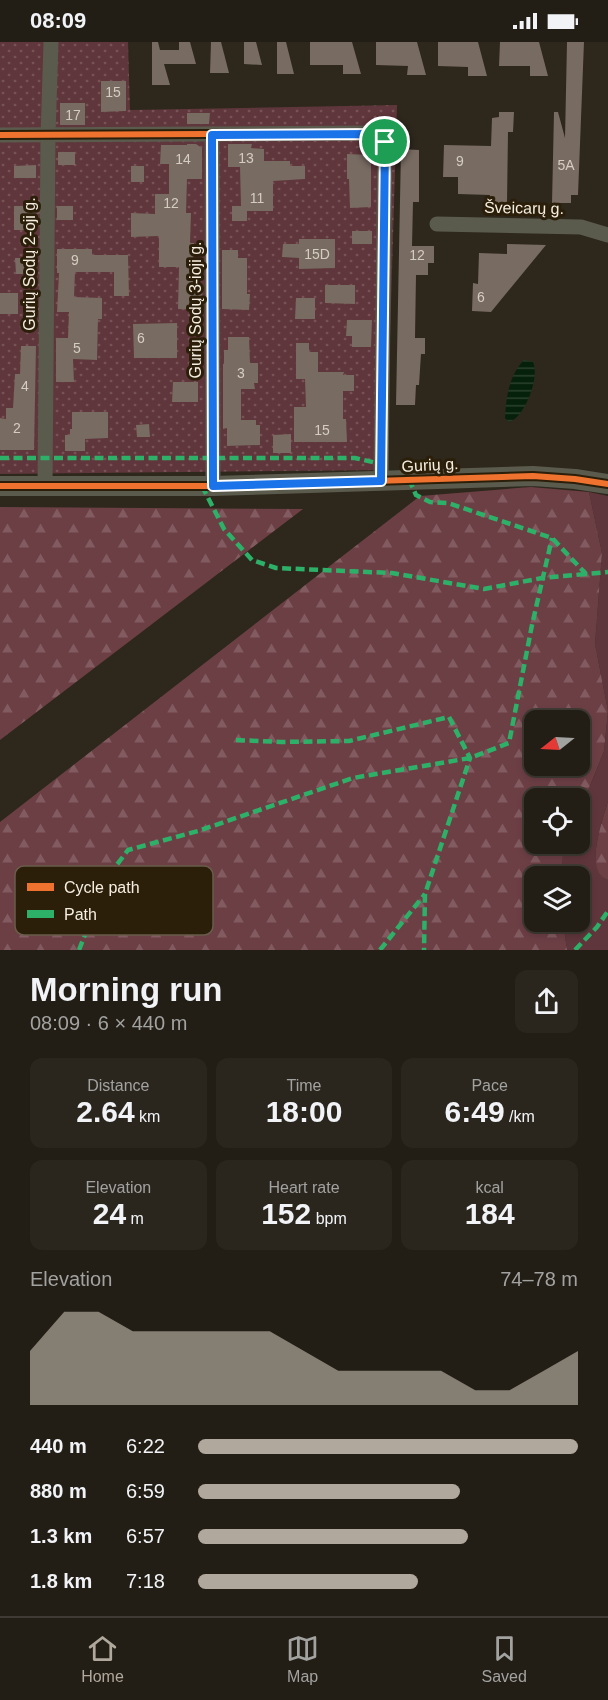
<!DOCTYPE html>
<meta charset="utf-8">
<style>
:root{--surface:#221d15;--page:#2a261e;--text:#f1f3f6;--muted:#a2a2a0;--line:#3f3b34;--accent:#b0a89c}
body{margin:0;font-family:Arial,sans-serif;background:var(--page);color:var(--text);height:100vh;display:flex;flex-direction:column;font-size:22px;white-space:nowrap}
*{box-sizing:border-box;margin:0}
p{font-size:20px;color:var(--muted)}
.icon{flex:none;width:33px;height:33px;fill:none;stroke:currentColor;stroke-width:2;stroke-linecap:round;stroke-linejoin:round}
.map{position:relative;height:908px;overflow:hidden}
.side{display:flex;flex-direction:column;background:var(--surface);flex:1}
.side>*{flex:none}
.needle{width:39px;rotate:252deg}
.fabs{position:absolute;left:524px;top:668px;display:grid;gap:12px}
.fabs a{display:grid;place-items:center;width:66px;height:66px;border-radius:12px;background:var(--surface);box-shadow:0 3px 9px #0003,0 0 0 2px var(--line);font-size:30px}
.pin{position:absolute;display:grid;place-items:center;width:51px;height:51px;color:#fff;margin:-26px;border:3px solid #fff;border-radius:50%;box-shadow:0 2px 6px #0007}
.round{display:grid;place-items:center;flex:none;width:63px;height:63px;border-radius:12px;background:var(--page)}
.head{display:flex;align-items:center;justify-content:space-between;height:102px;padding:0 30px}
h1{font-size:33px;font-weight:800;line-height:45px}
.metrics{display:grid;grid-template-columns:repeat(3,1fr);gap:9px;height:102px;padding:6px 30px}
.metrics div{display:grid;align-content:center;border-radius:12px;background:var(--page);text-align:center}
.metrics b{font-size:30px;font-weight:800}
.metrics small{font-size:16px;font-weight:400}
.metrics p{font-size:16px}
.chart{height:168px;padding:12px 30px}
.chart p{display:flex;justify-content:space-between}
.chart svg{width:100%;height:108px;margin-top:6px;fill:var(--accent);opacity:.7}
ul{padding:0 30px;list-style:none;font-size:20px}
li{display:grid;grid-template-columns:96px 72px 1fr;align-items:center;height:45px}
li i{height:15px;border-radius:8px;background:var(--accent)}
.status{display:flex;justify-content:space-between;align-items:center;height:42px;padding:0 30px;background:var(--surface);direction:ltr}
.status svg{height:16px;fill:currentColor}
.tab-bar{display:flex;justify-content:space-around;align-items:center;height:84px;border-top:2px solid var(--line);background:var(--surface);font-size:16px;color:var(--muted)}
.tab-bar a{display:grid;justify-items:center;gap:3px}
.tab-bar .on{color:var(--accent)}
.map>svg:first-child{display:block}
</style>
<div class="status"><b>08:09</b><svg viewBox="0 0 49 12"><path d="M0 12V9h3v3zM5 12V6h3v6zM10 12V3h3v9zM15 12V0h3v12zM26 1h20v11H26zM47 4h2v5h-2z"/></svg></div>
<div class="map">
<svg width="608" height="908" viewBox="0 0 608 908">
<defs>
<pattern id="forest-firs" width="22" height="20" patternUnits="userSpaceOnUse" patternTransform="scale(1.5)"><rect width="22" height="20" fill="#6c3f45"/><path d="M5 1l3.5 6h-7zM16 11l3.5 6h-7z" fill="#825b60"/></pattern>
<pattern id="park-dots" width="8" height="8" patternUnits="userSpaceOnUse" patternTransform="scale(1.5)"><rect width="8" height="8" fill="#5f363b"/><path d="M2 2h.1M6 6h.1" fill="none" stroke="#775357" stroke-width="1.8" stroke-linecap="round"/></pattern>
<pattern id="water-rules" width="6" height="5" patternUnits="userSpaceOnUse" patternTransform="scale(1.5)"><rect width="6" height="5" fill="#05200b"/><path d="M0 2.5h6" fill="none" stroke="#2a412e"/></pattern>
</defs>
<rect width="100%" height="100%" fill="#2d271c"/>
<path fill="#5f363b" d="M589,450L608,454V759C603,778 583,828 608,838V908H567L563,879H579V834H562L563,811L567,801H579V771L604,709L608,669L595,602L602,511Z"/>
<g fill="url(#forest-firs)" fill-rule="evenodd">
<path d="M531,445L589,450L602,511L595,602L608,669L604,709L579,771V756H534V801H567L563,811L562,834H534V879H563L567,908H0V780L420,454ZM534,678H579V723H534Z"/>
<path d="M0,465L303,467L0,698Z"/>
<path d="M608,759V838C583,829 603,778 608,759Z"/>
</g>
<path fill="url(#park-dots)" d="M0,0H128L130,68L397,63L386,428L0,432Z"/>
<path fill="url(#water-rules)" d="M524,318L533,320C540,335 525,375 509,380L505,376C506,356 509,333 524,318Z"/>
<g fill="#786b62">
<path d="M152,0H158L160,8H179V0H190L196,22H164L170,43H152Z"/>
<path d="M211,0H221L229,31H210Z"/>
<path d="M244,0H256L262,23L244,22Z"/>
<path d="M277,0H286L294,32H277Z"/>
<path d="M310,0H352L361,32H343V23H310Z"/>
<path d="M376,0H417L426,33H407L408,24L376,23Z"/>
<path d="M438,0H478L487,34H468V25L438,24Z"/>
<path d="M500,0H539L548,34H530V24H499Z"/>
<path d="M567,0H584L578,153H571V161H552L554,70H558L565,96Z"/>
<path d="M101,39H126V69L101,70Z"/>
<rect x="60" y="61" width="25" height="22"/>
<path d="M499,70H514L513,90H508L507,161H490V153L458,152V135H443L444,103L491,104L492,76L499,75Z"/>
<path d="M187,71H210L209,82H187Z"/>
<path d="M187,102H196L202,106V137H187L186,171H191L190,201H194L193,241H195V245H203L201,268L178,267L179,225H159V194L131,195V171L155,172V152H169V122H160L161,103H187Z"/>
<path d="M228,102H252L251,106L264,107V119H290V124H305V137L273,139V169H247V179H232V164H241L240,125H228Z"/>
<path d="M401,107L419,108V160H413L412,204H434V221H428V233H416L415,296H425V312H421L419,343H416L415,363H396Z"/>
<rect x="58" y="110" width="17" height="13"/>
<path d="M347,112L371,113V165L350,166L349,137H347Z"/>
<path d="M36,123V136H14V124Z"/>
<rect x="131" y="124" width="13" height="16"/>
<path d="M14,164H38L37,188H14Z"/>
<rect x="57" y="164" width="16" height="14"/>
<rect x="352" y="189" width="20" height="13"/>
<path d="M299,197H335V226L299,227V216L282,215L283,202H299Z"/>
<path d="M507,202L546,203L491,270L472,269L473,241L478,242L479,211L507,212Z"/>
<path d="M57,207H92V213H128L129,254H114V230H75L74,255L102,256V277H98L97,318L73,317L74,340H56V296H68L69,270H57L59,231H57Z"/>
<path d="M222,208H238V216H247V252H250L249,268L222,267Z"/>
<path d="M15,216H37V232H16Z"/>
<path d="M325,243H355V262L325,261Z"/>
<rect x="0" y="251" width="18" height="21"/>
<path d="M296,256H315V277H295Z"/>
<path d="M347,278H372L371,305H352V294H346Z"/>
<path d="M177,281V316H134L133,282Z"/>
<path d="M228,295H249L250,321H258V341H254L255,347H241V378H256V383H260V403L227,404V386L223,387V322H224V308H228Z"/>
<path d="M296,301H309V310H318V330H344L343,333H354V349H343V377H346L347,400H294V365H306L305,337H296Z"/>
<path d="M21,304H36L34,408H0V376L6,377V366H13L15,332H20Z"/>
<path d="M173,340H198V360H172Z"/>
<path d="M72,370H108V396L85,397V409H65V393H70V387H72Z"/>
<path d="M149,382L150,395H137L136,383Z"/>
<path d="M291,392V411H273V393Z"/>
</g>
<g fill="none" stroke-linecap="round" stroke-linejoin="round">
<g stroke="#5a5a4d" stroke-width="15">
<path d="M212,92L213,444"/>
<path d="M0,93L373,91L381,93L385,100L381,439"/>
<path d="M437,182L581,185L608,193"/>
<path d="M45,444L48,94L51,0"/>
</g>
<path stroke="#5a5a4d" stroke-width="20" d="M0,444H213L533,434L575,437L608,442"/>
<g stroke="#2db169" stroke-width="4.5" stroke-dasharray="9 4.5" stroke-linecap="butt">
<path d="M0,416H355L381,422"/>
<path d="M409,437L416,453L430,460L448,461L552,496L586,532L608,530"/>
<path d="M202,444L224,487L252,518L276,526L392,531L484,547L542,536L586,532"/>
<path d="M236,698L281,700L349,699L449,675L470,716L425,852L424,908"/>
<path d="M79,908L107,836L128,808L198,789L353,736L470,716L509,701L532,583L552,496"/>
<path d="M380,908L425,852"/>
<path d="M575,908L597,885L608,869"/>
</g>
<g stroke="#2b1f0a" stroke-width="10">
<g id="cycleway">
<path d="M0,93L373,91L381,93L385,100L381,439"/>
<path d="M0,444H213L533,434L575,437L608,442"/>
</g>
</g>
<use href="#cycleway" stroke="#ef722f" stroke-width="6"/>
</g>
<g fill="none" stroke-linecap="round" stroke-linejoin="round">
<g stroke="#fff" stroke-width="12">
<path id="route" d="M373,92L381,93L385,100L381,439L213,444L212,93Z"/>
</g>
<use href="#route" stroke="#1a73e8" stroke-width="8"/>
</g>
<g text-anchor="middle" dominant-baseline="central" stroke-width="6" stroke-linejoin="round" paint-order="stroke">
<g font-size="14" fill="#d6cdc1">
<text x="113" y="50">15</text>
<text x="73" y="73">17</text>
<text x="246" y="116">13</text>
<text x="183" y="117">14</text>
<text x="460" y="119">9</text>
<text x="566" y="123">5A</text>
<text x="257" y="156">11</text>
<text x="171" y="161">12</text>
<text x="317" y="212">15D</text>
<text x="417" y="213">12</text>
<text x="75" y="218">9</text>
<text x="481" y="255">6</text>
<text x="141" y="296">6</text>
<text x="77" y="306">5</text>
<text x="241" y="331">3</text>
<text x="25" y="344">4</text>
<text x="17" y="386">2</text>
<text x="322" y="388">15</text>
</g>
<g font-size="16" fill="#f6eee1" stroke="#2b1f0a">
<text transform="translate(524 166) rotate(1)">Šveicarų g.</text>
<text transform="translate(29 222) rotate(-90)">Gurių Sodų 2-oji g.</text>
<text transform="translate(195 268) rotate(-90)">Gurių Sodų 3-ioji g.</text>
<text transform="translate(430 423) rotate(-3)">Gurių g.</text>
</g>
</g>
<rect x="15" y="824" width="198" height="69" rx="9" fill="#2b1f0a" stroke="#685d4a" stroke-width="1.5"/>
<rect x="27" y="841" width="27" height="8" fill="#ef722f"/>
<rect x="27" y="868" width="27" height="8" fill="#2db169"/>
<g font-size="16" fill="#f6eee1">
<text x="64" y="851">Cycle path</text>
<text x="64" y="878">Path</text>
</g>
</svg>
<div class="fabs">
<a><svg class="needle" viewBox="-14 -14 28 28"><path d="M0-13l5 13h-10z" fill="#e53935"/><path d="M0 13l5-13h-10z" fill="#a2a2a0"/></svg></a>
<a><svg class="icon" aria-label="locate" viewBox="0 0 24 24"><circle cx="12" cy="12" r="6"/><path d="M12 2v4M12 18v4M2 12h4M18 12h4"/></svg></a>
<a><svg class="icon" aria-label="layers" viewBox="0 0 24 24"><path d="M12 4l9 5-9 5-9-5zM3 14l9 5 9-5"/></svg></a>
</div>
<div class="pin" style="left:385px;top:100px;background:#1e9e55"><svg class="icon" aria-label="arrive" viewBox="0 0 24 24"><path d="M6 21V4h12l-3 4 3 4H6"/></svg></div>
</div>
<section class="side">
<div class="head"><div><h1>Morning run</h1><p>08:09 · 6 × 440 m</p></div><a class="round"><svg class="icon" aria-label="share" viewBox="0 0 24 24"><path d="M12 15V3M7 8l5-5 5 5M5 13v7h14v-7"/></svg></a></div>
<div class="metrics">
<div><p>Distance</p><b>2.64<small> km</small></b></div>
<div><p>Time</p><b>18:00</b></div>
<div><p>Pace</p><b>6:49<small> /km</small></b></div>
</div>
<div class="metrics">
<div><p>Elevation</p><b>24<small> m</small></b></div>
<div><p>Heart rate</p><b>152<small> bpm</small></b></div>
<div><p>kcal</p><b>184</b></div>
</div>
<div class="chart"><p><span>Elevation</span>74–78 m</p>
<svg viewBox="0 0 160 44" preserveAspectRatio="none"><path d="M0 44V22L10 6L20 6L30 14L40 14L50 14L60 14L70 14L80 22L90 30L100 30L110 30L120 30L130 38L140 38L150 30L160 22V44z"/></svg>
</div>
<ul>
<li><b>440 m</b>6:22<i style="width:100%"></i></li>
<li><b>880 m</b>6:59<i style="width:69%"></i></li>
<li><b>1.3 km</b>6:57<i style="width:71%"></i></li>
<li><b>1.8 km</b>7:18<i style="width:58%"></i></li>
</ul>
</section>
<nav class="tab-bar">
<a class="on"><svg class="icon" aria-label="home" viewBox="0 0 24 24"><path d="M3 11l9-7 9 7M6 9v11h12V9"/></svg>Home</a>
<a><svg class="icon" aria-label="map" viewBox="0 0 24 24"><path d="M3 6l6-2 6 2 6-2v14l-6 2-6-2-6 2zM9 4v14M15 6v14"/></svg>Map</a>
<a><svg class="icon" aria-label="saved" viewBox="0 0 24 24"><path d="M7 4h10v16l-5-4-5 4z"/></svg>Saved</a>
</nav>
